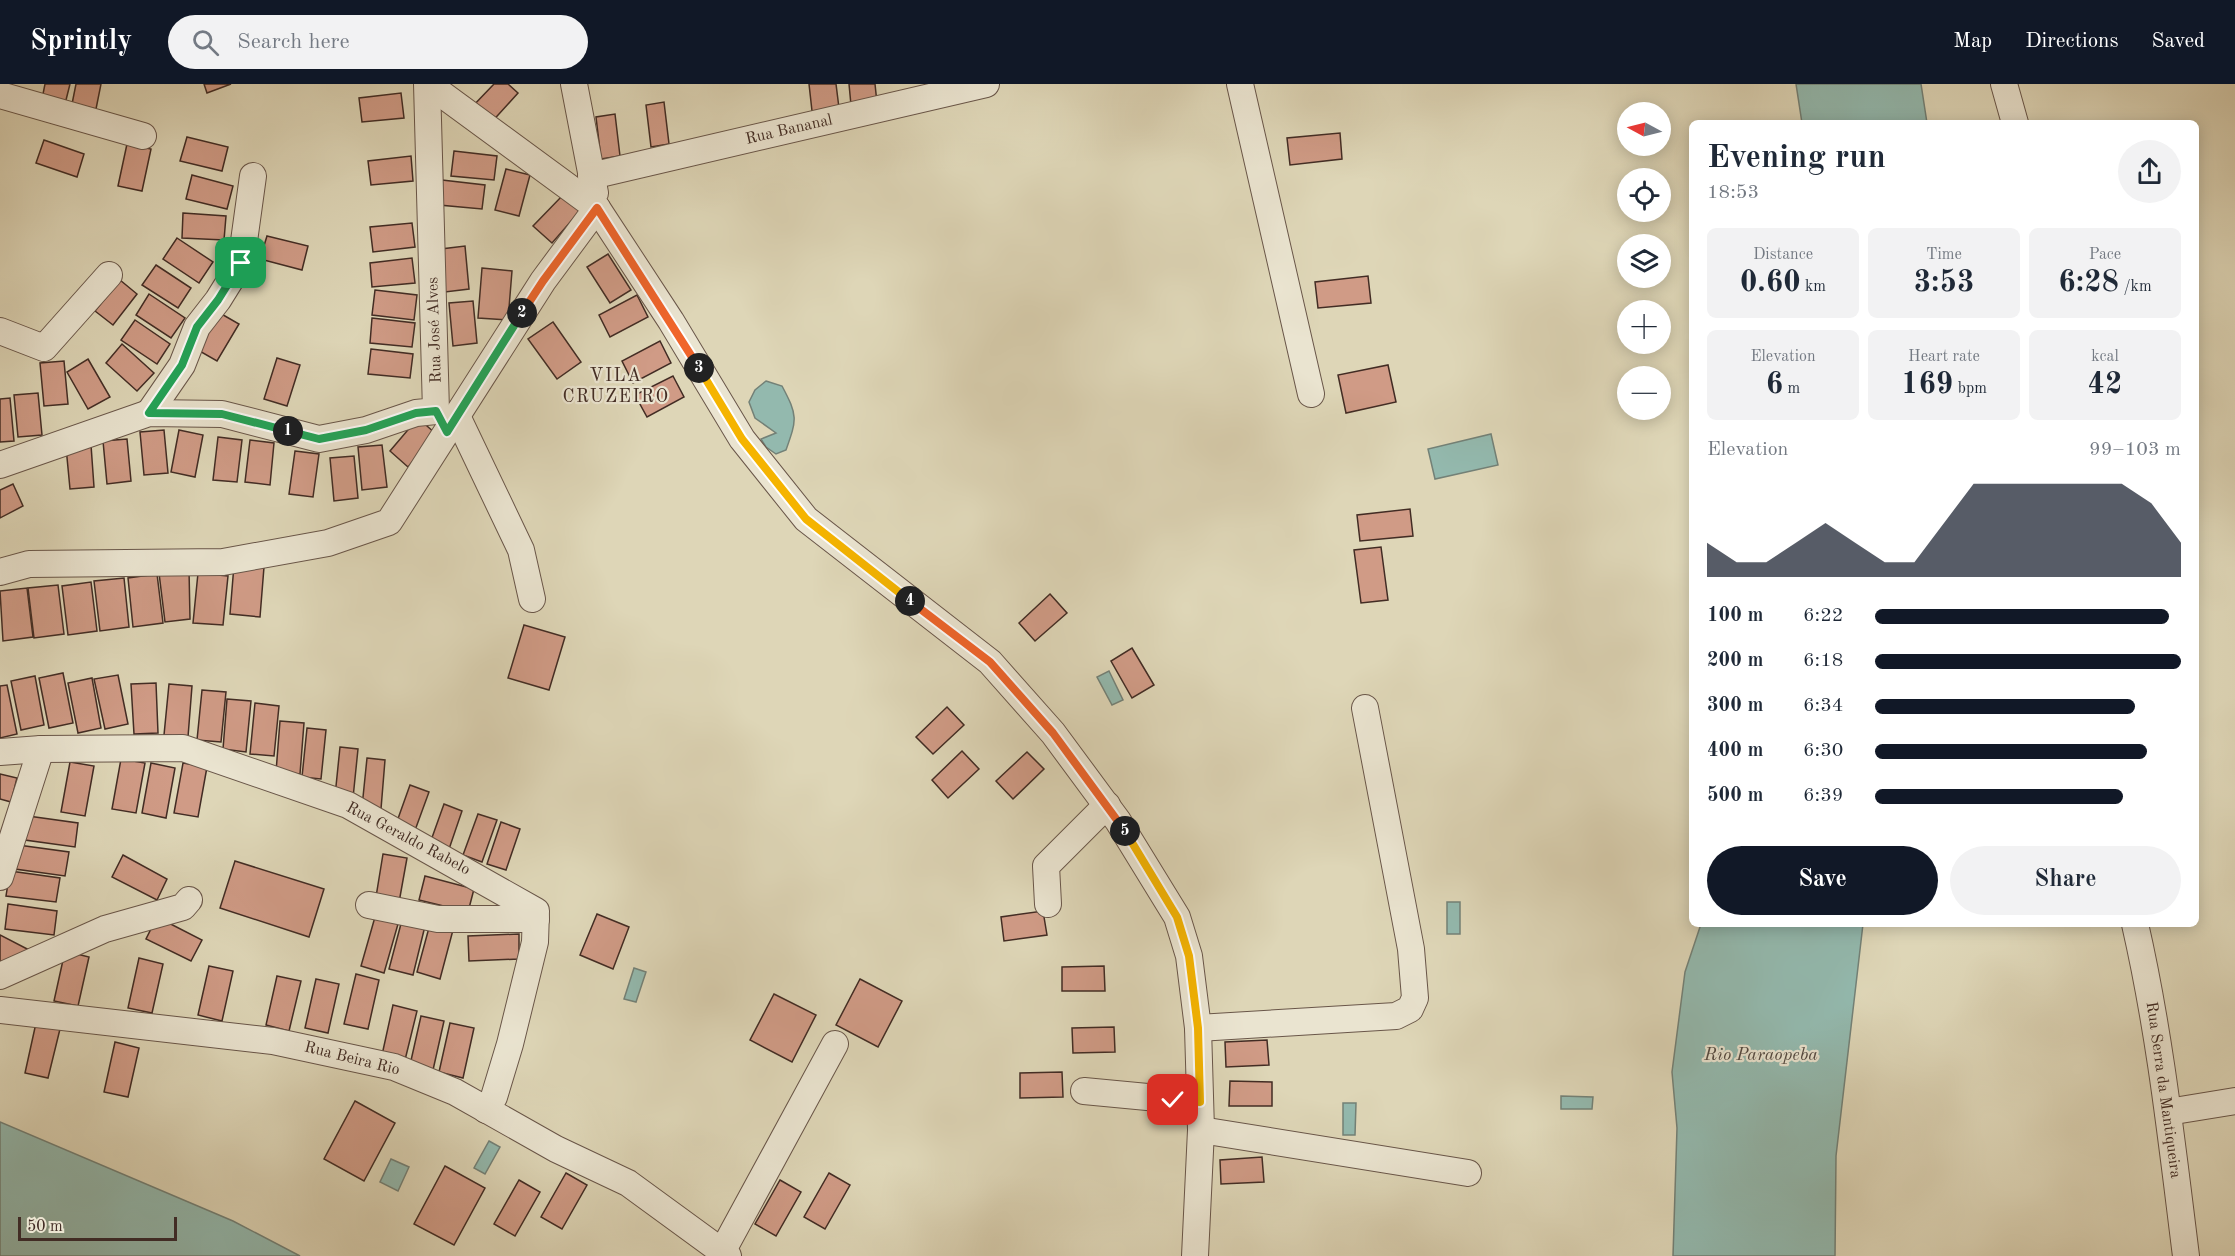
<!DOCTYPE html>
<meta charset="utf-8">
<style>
:root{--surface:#fff;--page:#f2f2f3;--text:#1f2937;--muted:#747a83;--accent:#111827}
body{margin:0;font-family:"Old Standard TT",serif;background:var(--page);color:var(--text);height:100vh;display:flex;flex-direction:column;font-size:22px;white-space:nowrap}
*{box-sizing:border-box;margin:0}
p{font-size:20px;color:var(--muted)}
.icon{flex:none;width:33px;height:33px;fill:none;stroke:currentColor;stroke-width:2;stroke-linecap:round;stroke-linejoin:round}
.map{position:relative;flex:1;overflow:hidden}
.panel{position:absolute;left:1689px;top:36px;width:510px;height:807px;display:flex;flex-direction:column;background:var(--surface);border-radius:9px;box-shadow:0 3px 15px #0003}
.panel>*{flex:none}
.needle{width:39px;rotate:277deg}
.buttons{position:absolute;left:1617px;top:18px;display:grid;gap:12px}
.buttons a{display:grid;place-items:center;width:54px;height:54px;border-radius:50%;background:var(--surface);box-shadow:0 3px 15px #0003;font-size:30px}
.scale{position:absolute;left:18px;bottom:15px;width:159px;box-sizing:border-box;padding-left:6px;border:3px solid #422c24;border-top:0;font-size:16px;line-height:21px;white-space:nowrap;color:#422c24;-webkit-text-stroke:4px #eae4d0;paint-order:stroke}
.pin{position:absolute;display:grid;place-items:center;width:51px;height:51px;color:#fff;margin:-26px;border-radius:12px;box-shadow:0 3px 9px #0006}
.km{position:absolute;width:30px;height:30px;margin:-15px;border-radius:50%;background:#222;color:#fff;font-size:16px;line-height:30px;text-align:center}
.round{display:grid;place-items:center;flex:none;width:63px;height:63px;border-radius:32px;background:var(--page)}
.summary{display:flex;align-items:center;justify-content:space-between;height:102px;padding:0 18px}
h1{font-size:33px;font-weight:700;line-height:45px}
.metrics{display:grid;grid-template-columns:repeat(3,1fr);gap:9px;height:102px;padding:6px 18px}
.metrics div{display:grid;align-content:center;border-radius:9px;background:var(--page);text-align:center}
.metrics b{font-size:30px;font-weight:700}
.metrics small{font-size:16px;font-weight:400}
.metrics p{font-size:16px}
.chart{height:168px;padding:12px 18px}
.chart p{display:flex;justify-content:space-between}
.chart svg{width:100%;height:108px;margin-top:6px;fill:var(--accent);opacity:.7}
.cta{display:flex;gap:12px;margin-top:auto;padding:12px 18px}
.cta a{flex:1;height:69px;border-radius:36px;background:var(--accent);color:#fff;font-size:24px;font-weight:700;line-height:69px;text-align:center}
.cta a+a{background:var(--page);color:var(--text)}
ul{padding:0 18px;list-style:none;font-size:20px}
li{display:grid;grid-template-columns:96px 72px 1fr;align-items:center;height:45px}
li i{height:15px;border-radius:8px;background:var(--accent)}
header{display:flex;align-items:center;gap:36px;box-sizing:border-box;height:84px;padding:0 30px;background:var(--accent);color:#fff}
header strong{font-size:28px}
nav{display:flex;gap:33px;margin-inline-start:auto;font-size:21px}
.search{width:420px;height:54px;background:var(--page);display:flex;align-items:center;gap:15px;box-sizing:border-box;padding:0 21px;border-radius:33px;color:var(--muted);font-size:22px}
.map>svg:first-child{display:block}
</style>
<header>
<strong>Sprintly</strong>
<div class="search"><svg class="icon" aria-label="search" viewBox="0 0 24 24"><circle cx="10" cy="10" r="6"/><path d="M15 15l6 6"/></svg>Search here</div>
<nav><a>Map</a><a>Directions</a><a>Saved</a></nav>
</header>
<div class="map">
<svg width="2235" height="1172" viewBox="0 0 2235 1172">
<rect width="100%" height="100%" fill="#ded6b7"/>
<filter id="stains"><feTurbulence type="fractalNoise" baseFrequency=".00333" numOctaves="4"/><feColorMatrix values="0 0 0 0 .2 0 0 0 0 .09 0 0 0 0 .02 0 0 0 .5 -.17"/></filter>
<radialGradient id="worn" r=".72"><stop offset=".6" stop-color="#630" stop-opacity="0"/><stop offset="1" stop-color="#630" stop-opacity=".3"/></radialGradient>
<g fill="#93b9ae" stroke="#738177" stroke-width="1.5">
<path d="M1796,0H1921L1927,39H1802Z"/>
<path d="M766,297L782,302C798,332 797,335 786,366L776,370L766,363L761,355L776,349L755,334L749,318L755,306Z"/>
<path d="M1491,350L1498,381L1435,395L1428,365Z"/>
<path d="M1109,587L1123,616L1112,621L1097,593Z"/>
<rect x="1447" y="818" width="13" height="32"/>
<path d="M1701,840H1863L1836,1072L1835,1172H1673L1677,1044L1672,988L1685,888Z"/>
<path d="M634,884L646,888L636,918L624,915Z"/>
<path d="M1561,1012L1593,1013L1592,1025H1561Z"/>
<path d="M1343,1019H1356L1355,1051H1343Z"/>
<path d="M0,1038L233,1137L300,1172H0Z"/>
<path d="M489,1057L500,1063L485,1090L474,1084Z"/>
<path d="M391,1075L409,1083L398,1107L380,1098Z"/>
</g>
<g fill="#d09b86" stroke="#422c24" stroke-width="1.5">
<path d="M45,0H70L65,20L42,15Z"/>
<path d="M76,0H101L96,25L72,20Z"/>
<path d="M204,0H231L207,9Z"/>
<path d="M494,0H508L518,9L489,41L471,24Z"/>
<path d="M809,0H836L839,24L812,27Z"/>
<path d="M849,0H875L877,19L851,21Z"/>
<path d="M401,9L404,34L362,38L359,14Z"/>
<path d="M664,18L669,60L651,63L646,21Z"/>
<path d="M615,30L620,72L601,75L596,33Z"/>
<path d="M1340,49L1342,75L1290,81L1287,54Z"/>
<path d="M187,53L228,63L222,87L180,77Z"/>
<path d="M44,56L84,70L77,93L36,79Z"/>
<path d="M127,60L151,65L142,107L118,102Z"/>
<path d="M454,67L497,72L494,96L451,92Z"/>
<path d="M411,72L413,97L371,101L368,77Z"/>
<path d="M506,85L530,91L519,132L495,126Z"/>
<path d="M192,91L233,102L227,125L186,115Z"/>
<path d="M442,96L485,101L482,125L439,121Z"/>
<path d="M563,111L580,127L552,159L533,142Z"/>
<path d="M183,129L226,132L224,156L182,154Z"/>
<path d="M412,139L415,163L373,168L370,143Z"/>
<path d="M267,152L308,162L302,186L260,175Z"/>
<path d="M177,154L213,178L199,199L163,175Z"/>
<path d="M465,162L469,205L445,208L441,165Z"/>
<path d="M608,170L631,206L610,219L587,183Z"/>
<path d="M412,174L415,199L372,203L370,179Z"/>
<path d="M156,181L191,204L178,224L142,201Z"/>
<path d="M482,184L512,187L508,236L478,234Z"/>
<path d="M1368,192L1371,219L1318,224L1315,198Z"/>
<path d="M120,196L137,210L113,241L95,227Z"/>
<path d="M375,206L417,211L414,236L372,231Z"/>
<path d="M149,210L185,234L171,254L136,231Z"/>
<path d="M637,211L648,233L610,253L599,231Z"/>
<path d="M473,217L477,259L453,262L449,219Z"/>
<path d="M218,228L239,240L217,277L196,265Z"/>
<path d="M372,234L415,239L412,263L370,259Z"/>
<path d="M135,236L170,260L157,280L121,256Z"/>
<path d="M553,238L581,278L557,295L528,255Z"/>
<path d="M660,257L671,279L633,299L622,277Z"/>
<path d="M122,260L154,289L137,307L106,279Z"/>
<path d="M371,265L413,270L410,294L368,290Z"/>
<path d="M277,274L300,281L287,322L264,315Z"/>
<path d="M88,275L110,313L88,325L67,288Z"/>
<path d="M64,277L68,320L44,322L40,279Z"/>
<path d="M1388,281L1396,318L1346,329L1338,291Z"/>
<path d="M673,292L684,313L647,333L635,311Z"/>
<path d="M38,309L42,351L18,353L14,311Z"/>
<path d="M10,314L14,357L0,358V315Z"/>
<path d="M418,334L436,350L408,383L390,367Z"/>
<path d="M164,346L168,389L144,391L140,348Z"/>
<path d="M179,346L203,351L195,393L171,388Z"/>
<path d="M218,353L242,356L237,398L213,396Z"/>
<path d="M127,355L131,397L107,400L103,357Z"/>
<path d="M250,356L274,359L270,401L245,398Z"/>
<path d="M91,361L94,403L70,405L66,363Z"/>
<path d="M382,361L387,403L362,406L358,363Z"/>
<path d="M295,367L319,370L313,413L289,410Z"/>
<path d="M354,372L358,414L334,417L330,374Z"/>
<path d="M13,400L23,422L0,434V406Z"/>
<path d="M1410,425L1413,452L1360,457L1357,431Z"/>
<path d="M1381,463L1388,516L1361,519L1354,466Z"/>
<path d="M234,481L264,483L260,533L230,530Z"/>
<path d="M189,485L190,535L165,538L159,489Z"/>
<path d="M198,489L228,492L223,541L193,539Z"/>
<path d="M157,490L163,539L133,543L128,494Z"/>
<path d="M124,494L129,543L100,547L94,497Z"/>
<path d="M91,498L97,547L68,551L62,502Z"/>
<path d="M58,501L64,550L34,554L28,504Z"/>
<path d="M27,504L33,553L3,557L0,507Z"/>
<path d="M1050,510L1067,529L1035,557L1019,539Z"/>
<path d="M524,541L565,553L549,606L508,594Z"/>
<path d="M1132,564L1154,601L1132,614L1111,577Z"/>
<path d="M63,589L73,639L49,644L39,594Z"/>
<path d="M118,591L128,640L105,645L94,595Z"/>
<path d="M35,592L44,641L21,646L11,597Z"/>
<path d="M92,594L101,644L78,649L68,599Z"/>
<path d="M156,599L158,649L134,650L131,600Z"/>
<path d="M169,600L192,602L188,653L164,651Z"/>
<path d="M7,601L17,650L0,654V602Z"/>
<path d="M202,606L226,608L221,658L197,656Z"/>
<path d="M227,615L251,617L246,668L223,665Z"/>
<path d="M255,619L279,622L274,672L250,670Z"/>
<path d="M947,623L964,641L933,670L916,653Z"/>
<path d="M280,637L304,639L300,690L276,688Z"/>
<path d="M307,644L326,646L321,695L302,693Z"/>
<path d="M340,663L358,665L353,714L335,712Z"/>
<path d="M962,667L979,685L948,714L932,696Z"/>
<path d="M1027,668L1044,685L1013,715L996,697Z"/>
<path d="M367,674L385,676L381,725L362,723Z"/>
<path d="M121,675L145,679L136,729L112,725Z"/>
<path d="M70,678L94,682L85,732L61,728Z"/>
<path d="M151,679L175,684L166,734L142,729Z"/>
<path d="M183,679L207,683L198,733L174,729Z"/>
<path d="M0,690L17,694L11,718L0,715Z"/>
<path d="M410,701L429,708L414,749L395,743Z"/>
<path d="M444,720L462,727L448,768L429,762Z"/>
<path d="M478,730L497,736L482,778L463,771Z"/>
<path d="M28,732L78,739L75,763L25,756Z"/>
<path d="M501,738L520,745L506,786L487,780Z"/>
<path d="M18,761L69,768L65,792L15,785Z"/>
<path d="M383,770L407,774L398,824L375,819Z"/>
<path d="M123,771L167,795L157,816L112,793Z"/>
<path d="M235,777L324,805L309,853L220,824Z"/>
<path d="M10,787L60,794L56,818L6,812Z"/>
<path d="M425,792L474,805L468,828L419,816Z"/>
<path d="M8,820L57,827L54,851L5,845Z"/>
<path d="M1043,827L1047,851L1004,857L1001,833Z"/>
<path d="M597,830L629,843L613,885L580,871Z"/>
<path d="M157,833L202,856L191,877L146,855Z"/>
<path d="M375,833L398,840L384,889L361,882Z"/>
<path d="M402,836L425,842L413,891L389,885Z"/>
<path d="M430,840L453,846L440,895L417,888Z"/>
<path d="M519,850V875L469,877L468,852Z"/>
<path d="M0,851L33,868L0,882Z"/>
<path d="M65,867L89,873L78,922L54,917Z"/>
<path d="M139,874L163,880L152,929L128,924Z"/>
<path d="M209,882L233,887L222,937L198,931Z"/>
<path d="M1104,882L1105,907H1062V883Z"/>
<path d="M356,890L379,896L368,945L344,940Z"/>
<path d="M277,892L301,897L289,947L266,941Z"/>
<path d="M316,895L339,900L328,949L305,944Z"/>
<path d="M860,895L902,917L878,963L836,941Z"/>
<path d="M774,910L816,931L792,978L750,956Z"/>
<path d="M393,921L417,927L405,976L382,971Z"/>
<path d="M421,932L444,937L433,986L410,981Z"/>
<path d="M36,939L60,945L48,994L25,989Z"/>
<path d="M450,939L474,944L463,994L439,988Z"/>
<path d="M1114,943L1115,968L1073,969L1072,944Z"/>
<path d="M1267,956L1269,981L1226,983L1225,958Z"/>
<path d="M115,958L139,964L128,1013L104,1008Z"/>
<path d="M1062,988L1063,1013L1020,1014V989Z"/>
<path d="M1230,997L1272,998V1022H1229Z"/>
<path d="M355,1017L395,1039L364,1097L324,1075Z"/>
<path d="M1262,1073L1264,1098L1221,1100L1220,1076Z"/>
<path d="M445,1082L485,1104L454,1161L414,1140Z"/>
<path d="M566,1089L587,1101L562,1145L541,1133Z"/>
<path d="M829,1089L850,1101L825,1145L804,1133Z"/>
<path d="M519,1096L540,1108L515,1152L494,1140Z"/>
<path d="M780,1096L801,1108L776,1152L755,1140Z"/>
</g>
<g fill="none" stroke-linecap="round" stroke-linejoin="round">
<g stroke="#695649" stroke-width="28">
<g id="minor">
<path d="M428,0L597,124L671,237L742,355L806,435L990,578L1053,649L1118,737L1177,833L1189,872L1198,944L1201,1046L1195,1172"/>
<path d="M574,0L595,109"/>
<path d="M1240,0L1311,310"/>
<path d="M2004,0L2015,39"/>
<path d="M0,11L143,52"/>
<path d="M591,92L986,0"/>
<path d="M0,247L44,264L109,191"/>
<path d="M149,329L182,281L197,243L218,216L241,179L253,92"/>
<path d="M457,332L521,466L532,515"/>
<path d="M0,381L149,329L222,330L319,355L366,346L416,329L436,327L427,0"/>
<path d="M0,488L29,480L223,478L328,459L389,438L543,197L597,124"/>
<path d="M0,668L41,665L183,664L348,721L536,827L535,858L510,960L494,1013L486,1026"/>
<path d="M0,793L41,665"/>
<path d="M1048,820L1046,782L1107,721"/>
<path d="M369,821L438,835H536"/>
<path d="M2135,840C2160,949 2172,1061 2186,1172"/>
<path d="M0,892L105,845L183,823L189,816"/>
<path d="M0,926L273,957L394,983L455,1008L556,1065L628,1099L728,1172"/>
<path d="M1198,944L1396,932L1410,925L1415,914L1411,865L1365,624"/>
<path d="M1084,1007L1200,1018"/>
<path d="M2168,1028L2235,1017"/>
<path d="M1201,1046L1468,1089"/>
<path d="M722,1168L835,960"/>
</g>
</g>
<use href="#minor" stroke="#eae4d0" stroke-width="26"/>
</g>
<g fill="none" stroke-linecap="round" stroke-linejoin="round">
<g stroke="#fff" stroke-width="12">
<path id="split-1" d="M241,179L218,216L197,243L182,281L149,329L222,330L288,347"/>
</g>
<g stroke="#fff" stroke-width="12">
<path id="split-2" d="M288,347L319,355L366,346L416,329L436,327L447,348L522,229"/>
</g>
<g stroke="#fff" stroke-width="12">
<path id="split-3" d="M522,229L543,197L597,124L699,284"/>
</g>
<g stroke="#fff" stroke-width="12">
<path id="split-4" d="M699,284L742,355L806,435L910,517"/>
</g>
<g stroke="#fff" stroke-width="12">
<path id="split-5" d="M910,517L990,578L1053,649L1125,747"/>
</g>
<g stroke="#fff" stroke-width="12">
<path id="split-6" d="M1125,747L1177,833L1189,872L1198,944L1200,1018L1173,1016"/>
</g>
<use href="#split-1" stroke="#22a559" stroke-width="8"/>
<use href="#split-2" stroke="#22a559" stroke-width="8"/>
<use href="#split-3" stroke="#f0652b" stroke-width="8"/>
<use href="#split-4" stroke="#f5b400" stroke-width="8"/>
<use href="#split-5" stroke="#f0652b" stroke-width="8"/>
<use href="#split-6" stroke="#f5b400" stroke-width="8"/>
</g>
<g text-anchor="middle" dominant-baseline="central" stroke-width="4.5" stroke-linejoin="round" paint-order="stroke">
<g font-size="16" fill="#422c24" stroke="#eae4d0">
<text transform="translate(789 46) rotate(-13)">Rua Bananal</text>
<text transform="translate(435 246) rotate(-92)">Rua José Alves</text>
<text transform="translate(408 755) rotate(28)">Rua Geraldo Rabelo</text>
<text transform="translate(352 975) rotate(14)">Rua Beira Rio</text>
<text transform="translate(2163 1006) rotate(82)">Rua Serra da Mantiqueira</text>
</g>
<g font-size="18" letter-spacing="1.5" fill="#422c24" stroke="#eae4d0">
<text x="616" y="292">VILA<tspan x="616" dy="21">CRUZEIRO</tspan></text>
</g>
<g font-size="18" font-style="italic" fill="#524840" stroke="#eae4d0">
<text x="1761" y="971">Rio Paraopeba</text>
</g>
</g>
<rect width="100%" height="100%" filter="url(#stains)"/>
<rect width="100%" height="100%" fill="url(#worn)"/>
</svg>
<div class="buttons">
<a><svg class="needle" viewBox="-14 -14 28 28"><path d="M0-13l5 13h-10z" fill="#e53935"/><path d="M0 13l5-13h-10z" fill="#747a83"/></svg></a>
<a><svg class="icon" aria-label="locate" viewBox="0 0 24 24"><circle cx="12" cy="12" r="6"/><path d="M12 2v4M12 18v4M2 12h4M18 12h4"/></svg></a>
<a><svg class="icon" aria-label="layers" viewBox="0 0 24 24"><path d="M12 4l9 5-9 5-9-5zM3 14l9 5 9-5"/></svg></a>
<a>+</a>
<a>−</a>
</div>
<div class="scale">50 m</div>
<div class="pin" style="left:241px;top:179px;background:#1e9e55"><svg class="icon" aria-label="arrive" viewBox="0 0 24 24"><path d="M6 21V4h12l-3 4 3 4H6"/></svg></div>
<div class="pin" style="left:1173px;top:1016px;background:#d93025"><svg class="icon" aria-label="check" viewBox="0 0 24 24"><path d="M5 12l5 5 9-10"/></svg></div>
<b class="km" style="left:288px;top:347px">1</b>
<b class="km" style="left:522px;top:229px">2</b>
<b class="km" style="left:699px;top:284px">3</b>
<b class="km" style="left:910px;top:517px">4</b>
<b class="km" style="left:1125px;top:747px">5</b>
<section class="panel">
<div class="summary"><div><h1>Evening run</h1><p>18:53</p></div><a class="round"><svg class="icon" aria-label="share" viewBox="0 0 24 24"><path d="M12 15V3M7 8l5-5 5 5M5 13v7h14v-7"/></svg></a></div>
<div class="metrics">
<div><p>Distance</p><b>0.60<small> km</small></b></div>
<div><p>Time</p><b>3:53</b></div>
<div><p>Pace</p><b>6:28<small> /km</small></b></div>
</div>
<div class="metrics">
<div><p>Elevation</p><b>6<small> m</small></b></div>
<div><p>Heart rate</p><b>169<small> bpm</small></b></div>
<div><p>kcal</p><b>42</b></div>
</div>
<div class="chart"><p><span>Elevation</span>99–103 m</p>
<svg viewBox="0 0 160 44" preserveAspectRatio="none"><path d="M0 44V30L10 38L20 38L30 30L40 22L50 30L60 38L70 38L80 22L90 6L100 6L110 6L120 6L130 6L140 6L150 14L160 30V44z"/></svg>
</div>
<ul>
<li><b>100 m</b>6:22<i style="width:96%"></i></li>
<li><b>200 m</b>6:18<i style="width:100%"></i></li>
<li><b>300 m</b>6:34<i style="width:85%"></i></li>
<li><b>400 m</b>6:30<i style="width:89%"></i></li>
<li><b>500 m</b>6:39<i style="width:81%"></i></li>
</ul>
<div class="cta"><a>Save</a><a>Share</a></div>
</section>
</div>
